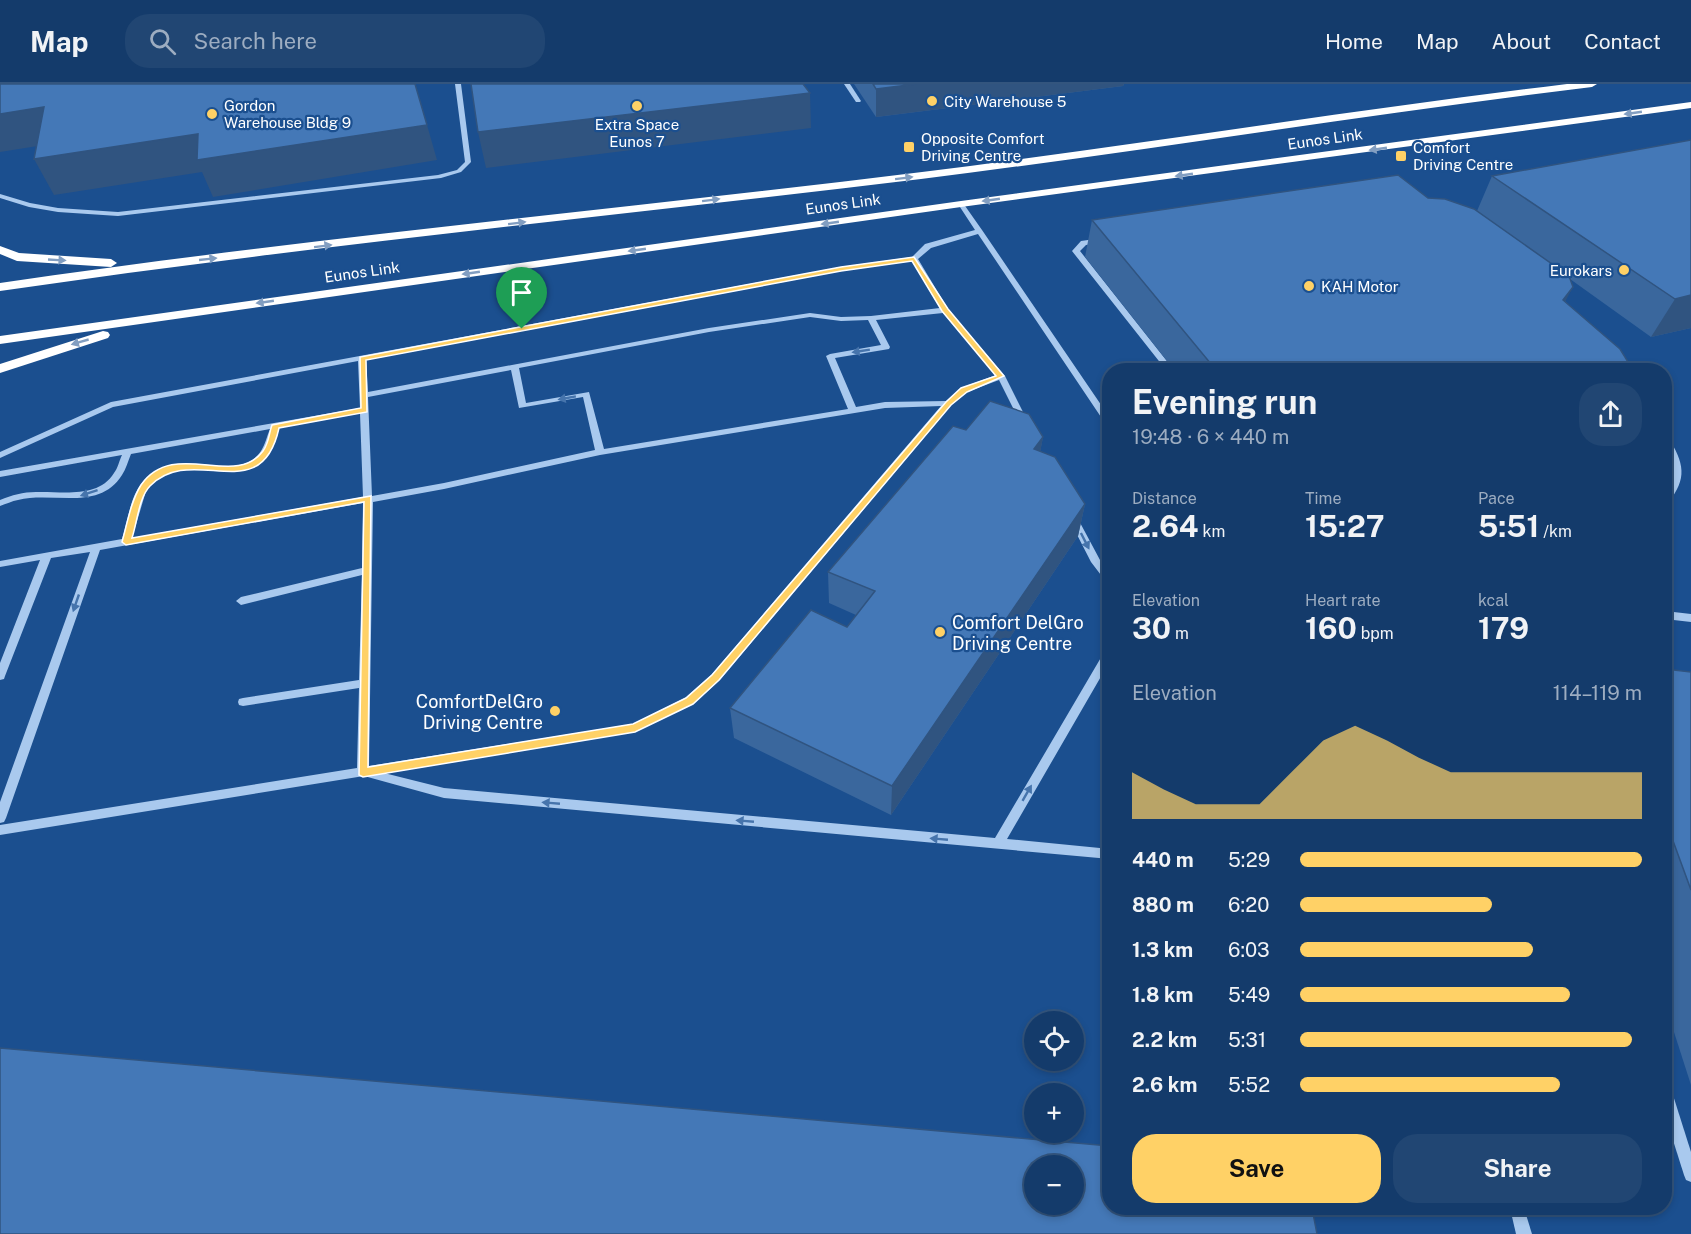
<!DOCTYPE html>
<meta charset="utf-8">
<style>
:root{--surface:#143b6b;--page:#214673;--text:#f1f3f6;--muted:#9dadc1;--line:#33557e;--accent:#ffd166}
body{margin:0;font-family:"Public Sans",sans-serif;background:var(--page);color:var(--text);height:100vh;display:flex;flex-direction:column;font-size:22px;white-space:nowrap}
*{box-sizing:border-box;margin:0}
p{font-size:20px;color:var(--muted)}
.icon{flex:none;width:33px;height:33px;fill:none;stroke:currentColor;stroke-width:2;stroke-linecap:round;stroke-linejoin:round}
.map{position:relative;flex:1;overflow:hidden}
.panel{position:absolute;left:1102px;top:279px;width:570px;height:852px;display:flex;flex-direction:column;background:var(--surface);border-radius:24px;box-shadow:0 3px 9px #0003,0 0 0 2px var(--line)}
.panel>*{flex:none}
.buttons{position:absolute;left:1024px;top:927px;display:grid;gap:12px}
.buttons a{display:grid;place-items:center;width:60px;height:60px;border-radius:50%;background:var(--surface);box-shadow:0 3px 9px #0003,0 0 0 2px var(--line);font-size:30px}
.pin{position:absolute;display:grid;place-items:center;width:51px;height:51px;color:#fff;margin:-62px -26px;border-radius:50% 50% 50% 0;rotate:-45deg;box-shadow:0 0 6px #0007}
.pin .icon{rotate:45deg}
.round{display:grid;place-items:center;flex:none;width:63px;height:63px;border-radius:24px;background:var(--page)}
.summary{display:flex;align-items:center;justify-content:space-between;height:102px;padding:0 30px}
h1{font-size:33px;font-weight:700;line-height:45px}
.stats{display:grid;grid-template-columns:repeat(3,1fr);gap:9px;height:102px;padding:6px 30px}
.stats div{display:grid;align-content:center}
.stats b{font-size:30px;font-weight:700}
.stats small{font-size:16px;font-weight:400}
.stats p{font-size:16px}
.chart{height:168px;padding:12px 30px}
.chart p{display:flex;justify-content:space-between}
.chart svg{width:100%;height:108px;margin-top:6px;fill:var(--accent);opacity:.7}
.cta{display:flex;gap:12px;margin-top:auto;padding:12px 30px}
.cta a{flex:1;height:69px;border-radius:24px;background:var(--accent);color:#111;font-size:24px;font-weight:700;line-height:69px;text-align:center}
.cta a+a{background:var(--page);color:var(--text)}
ul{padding:0 30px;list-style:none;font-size:20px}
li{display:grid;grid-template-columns:96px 72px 1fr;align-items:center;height:45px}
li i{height:15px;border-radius:8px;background:var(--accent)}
header{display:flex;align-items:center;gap:36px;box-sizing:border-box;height:84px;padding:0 30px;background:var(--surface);border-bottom:2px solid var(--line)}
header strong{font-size:28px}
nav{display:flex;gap:33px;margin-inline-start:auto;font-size:21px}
.search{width:420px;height:54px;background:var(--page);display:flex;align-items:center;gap:15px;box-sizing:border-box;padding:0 21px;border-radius:24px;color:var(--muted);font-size:22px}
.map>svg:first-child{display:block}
</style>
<header>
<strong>Map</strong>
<div class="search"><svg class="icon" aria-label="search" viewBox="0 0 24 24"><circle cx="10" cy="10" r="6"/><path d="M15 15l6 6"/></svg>Search here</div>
<nav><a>Home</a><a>Map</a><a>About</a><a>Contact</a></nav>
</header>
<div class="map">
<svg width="1691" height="1150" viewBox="0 0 1691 1150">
<rect width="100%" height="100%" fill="#1b4f8f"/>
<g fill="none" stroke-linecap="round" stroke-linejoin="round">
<g fill="#a9c9ee" fill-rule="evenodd">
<path d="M455,0H461L471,78L461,88L441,94L118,132L58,128L29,123L0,114V110L30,119L58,124L118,128L438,91L457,86L465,78Z"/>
<path d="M844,0H850L861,17L860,18H856Z"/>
<path d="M961,118L963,119L982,146L1110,334V343L1107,342L978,150L931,164L918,175L948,225L1005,292L1028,338L1027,340L1024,341L1020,338L999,296L967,308L951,321L720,596L693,620L635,648L384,689L444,704L995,754L1106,565L1110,564V577L1007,755L1110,765V775L444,714L364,692L0,751V741L357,684L359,604L243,622L239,621L238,618L239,615L243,614L359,596L362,491L241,521L236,517L241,513L362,484L363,419L100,466L6,734L4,738L0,739V718L90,468L51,474L5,592L4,595L0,596V579L40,476L0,483V477L122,455C128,437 130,413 142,399C178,356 236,404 261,367C265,361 267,352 270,345L131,370C128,377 126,385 122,391C99,428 52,407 18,416C12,417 6,420 0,422V416C12,411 23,408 36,408C62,407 98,415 114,389C118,384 119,377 122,371L0,393V387L360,324L358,277L113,323L0,374V368L111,318L841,183L912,173L925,160L975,146L958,120ZM912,177L940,224L871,232L841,233L810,229L709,244L368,308L366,276L841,187ZM943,229L996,291L961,304L946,317L885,318L856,323L835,274L889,265L890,263L876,236ZM810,233L841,237L868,236L881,261L830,270L826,272L848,325L604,365L589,308L526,319L519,284L709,248ZM511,286L519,324L583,313L595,366L444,399L372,412L368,313ZM941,322L712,590L685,614L633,640L369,682L373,418L444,405L600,371L885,324ZM360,329L363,413L132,454L146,407C172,358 237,412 269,370C274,363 276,352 279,344Z"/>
<path d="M1102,154H1105V158L1086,161L1080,167L1174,286H1166L1072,167L1081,157Z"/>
<path d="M1665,352L1668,353C1684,379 1688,394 1668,419L1665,420C1665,408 1674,399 1673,386C1673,373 1665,366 1665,352Z"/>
<path d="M1074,432L1077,433L1100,476L1110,490V500L1107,499L1091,478L1069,435Z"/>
<path d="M1665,527L1691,530V538L1665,535Z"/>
<path d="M1665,1001L1670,1003L1672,1008L1691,1068V1098L1686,1096L1684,1091L1665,1031Z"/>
<path d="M1510,1124H1524L1532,1150H1516Z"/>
</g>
<g fill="#fff" fill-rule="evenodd">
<path d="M1567,0H1597L1592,3C1368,30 1145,67 921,95C614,132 306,162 0,207V199C306,154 615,126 922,88C1137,61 1352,26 1567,0Z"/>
<path d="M1691,18V24L961,123L0,260V252L961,117Z"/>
<path d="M0,162L19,169L111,175L117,179L111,183L17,177L0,170Z"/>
<path d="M103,247L108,248L110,251L108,254L0,289V280Z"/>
</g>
</g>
<g fill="#3a679d">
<path d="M854,0H1124L1123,2L876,33Z"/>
<path d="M1691,56V244L1651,253L1570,195L1565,217L1633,286H1174L1085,173L1092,136L1428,114L1477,127L1492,92Z"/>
<path d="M966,346L1043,353L1040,368L1085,420L1078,452L891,731L734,654L730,624L847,543L856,531L829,519L828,488Z"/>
<path d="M1665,585L1691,588V1001L1665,920Z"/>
</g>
<g fill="#305480">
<path d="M916,0H1124L1123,2L876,33V5Z"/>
<path d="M810,9L811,44L486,84L478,48Z"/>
<path d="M44,23L63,58L0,68V30Z"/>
<path d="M427,41L437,76L213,113L202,88L54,111L34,75L198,50Z"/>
<path d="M1573,203L1552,242L1563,216Z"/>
<path d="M1691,211V244L1651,253L1675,215Z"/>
<path d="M1043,353L1037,385L1034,365Z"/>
<path d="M1085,420L1078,452L891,731L892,702Z"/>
</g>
<g fill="#4478b7" stroke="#305480" stroke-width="1.5" fill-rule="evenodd">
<path d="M0,0H415L427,41L197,76L198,50L34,75L44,23L0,30Z"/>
<path d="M471,0H803L810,9L478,48Z"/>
<path d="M873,0H916L876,5Z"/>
<path d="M1691,56V211L1675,215L1492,92Z"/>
<path d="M1398,91L1428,114L1445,115L1474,125L1569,192L1573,203L1563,216L1620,265L1633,286H1216L1092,136Z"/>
<path d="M990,317L1029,330L1043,353L1034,365L1055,373L1085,420L892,702L730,624L811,526L847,543L875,507L828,488L953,342L966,346Z"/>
<path d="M1665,585L1691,588V806L1665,735Z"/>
<path d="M0,964L1110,1062V1124H1312L1317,1150H0ZM1035,1082H1074V1120H1035Z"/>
</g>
<defs><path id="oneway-solid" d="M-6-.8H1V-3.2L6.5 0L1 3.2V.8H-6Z" transform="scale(1.5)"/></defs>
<g fill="#829ec1">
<use href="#oneway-solid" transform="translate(1633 29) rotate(172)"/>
<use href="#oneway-solid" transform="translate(1378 65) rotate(172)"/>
<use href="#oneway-solid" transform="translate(1184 91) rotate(172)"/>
<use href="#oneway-solid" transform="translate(904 94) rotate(-7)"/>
<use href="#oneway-solid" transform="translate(711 116) rotate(-7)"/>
<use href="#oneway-solid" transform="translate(991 116) rotate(172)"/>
<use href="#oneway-solid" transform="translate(517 139) rotate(-7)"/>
<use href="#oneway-solid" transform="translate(830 139) rotate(172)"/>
<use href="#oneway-solid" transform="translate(323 162) rotate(-7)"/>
<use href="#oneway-solid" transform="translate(637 166) rotate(172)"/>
<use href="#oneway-solid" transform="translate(208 175) rotate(-6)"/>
<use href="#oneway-solid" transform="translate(57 176) rotate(3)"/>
<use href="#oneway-solid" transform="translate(471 189) rotate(172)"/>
<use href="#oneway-solid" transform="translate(265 218) rotate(172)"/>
<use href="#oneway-solid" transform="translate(80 258) rotate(164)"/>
</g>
<g fill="#4674ac">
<use href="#oneway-solid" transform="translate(861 267) rotate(171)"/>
<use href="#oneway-solid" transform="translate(567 314) rotate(170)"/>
<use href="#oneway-solid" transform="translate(89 409) rotate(162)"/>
<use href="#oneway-solid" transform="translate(1085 457) rotate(63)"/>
<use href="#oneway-solid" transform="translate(76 519) rotate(109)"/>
<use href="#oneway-solid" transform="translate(1027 709) rotate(-60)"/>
<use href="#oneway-solid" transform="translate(551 719) rotate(-175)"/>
<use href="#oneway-solid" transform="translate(745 737) rotate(-175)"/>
<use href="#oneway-solid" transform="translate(939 755) rotate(-175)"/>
</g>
<path fill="#ffd166" stroke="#fff" stroke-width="1.5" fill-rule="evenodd" d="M914,173L948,225L1004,292L967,308L951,321L719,596L693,620L635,648L363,693L359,691L364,418L126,461L122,458C127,440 131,417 141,401C174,354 235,405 263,367C269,359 269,349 272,341L361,324L360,273L841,183ZM912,177L942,227L996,292L961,304L946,318L712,591L686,614L633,640L368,683L371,412L132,454C137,439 139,413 150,402C193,358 261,426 279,344L367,328L366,276L841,187Z"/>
<g fill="#ffd166" stroke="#1b4f8f" stroke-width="2">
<circle cx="932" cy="17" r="6"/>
<circle cx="637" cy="22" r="6"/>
<circle cx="212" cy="30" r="6"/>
<rect x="903" y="57" width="12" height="12" rx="3"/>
<rect x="1395" y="66" width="12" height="12" rx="3"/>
<circle cx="1624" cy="186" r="6"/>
<circle cx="1309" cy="202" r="6"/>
<circle cx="940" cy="548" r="6"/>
<circle cx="555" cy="627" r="6"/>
</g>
<g text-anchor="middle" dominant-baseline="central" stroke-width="4.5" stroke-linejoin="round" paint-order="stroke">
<g font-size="15" fill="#fff" stroke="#1b4f8f" text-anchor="start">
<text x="944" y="17">City Warehouse 5</text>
<text x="224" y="21">Gordon<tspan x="224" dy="17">Warehouse Bldg 9</tspan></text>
<text x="637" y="40" text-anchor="middle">Extra Space<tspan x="637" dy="17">Eunos 7</tspan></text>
<text x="921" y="54">Opposite Comfort<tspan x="921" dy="17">Driving Centre</tspan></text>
<text x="1413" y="63">Comfort<tspan x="1413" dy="17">Driving Centre</tspan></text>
<text x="1612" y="186" text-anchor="end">Eurokars</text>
<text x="1321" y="202">KAH Motor</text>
</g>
<g font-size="15" fill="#fff" stroke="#1b4f8f">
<text transform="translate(1325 55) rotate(-8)">Eunos Link</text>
<text transform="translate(843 120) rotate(-8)">Eunos Link</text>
<text transform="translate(362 188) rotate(-8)">Eunos Link</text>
</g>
<g font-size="18" fill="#fff" stroke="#1b4f8f" text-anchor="start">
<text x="952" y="538">Comfort DelGro<tspan x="952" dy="21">Driving Centre</tspan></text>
<text x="543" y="617" text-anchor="end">ComfortDelGro<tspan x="543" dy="21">Driving Centre</tspan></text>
</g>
</g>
</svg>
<div class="buttons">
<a><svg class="icon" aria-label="locate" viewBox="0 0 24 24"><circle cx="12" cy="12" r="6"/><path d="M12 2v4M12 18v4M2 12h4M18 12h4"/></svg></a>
<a>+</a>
<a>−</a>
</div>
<div class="pin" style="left:522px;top:245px;background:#1e9e55"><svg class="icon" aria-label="arrive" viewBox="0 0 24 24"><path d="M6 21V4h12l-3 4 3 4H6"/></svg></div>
<section class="panel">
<div class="summary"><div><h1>Evening run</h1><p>19:48 · 6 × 440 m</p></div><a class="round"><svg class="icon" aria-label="share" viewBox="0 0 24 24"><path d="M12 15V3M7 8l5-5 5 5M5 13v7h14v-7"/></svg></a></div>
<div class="stats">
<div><p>Distance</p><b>2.64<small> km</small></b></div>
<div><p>Time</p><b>15:27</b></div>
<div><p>Pace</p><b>5:51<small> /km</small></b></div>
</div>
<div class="stats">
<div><p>Elevation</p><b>30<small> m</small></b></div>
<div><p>Heart rate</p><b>160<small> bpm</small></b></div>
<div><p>kcal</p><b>179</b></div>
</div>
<div class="chart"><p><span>Elevation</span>114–119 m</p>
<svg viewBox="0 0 160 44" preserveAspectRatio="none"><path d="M0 44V25L10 32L20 38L30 38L40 38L50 25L60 12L70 6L80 12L90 19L100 25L110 25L120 25L130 25L140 25L150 25L160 25V44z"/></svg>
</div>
<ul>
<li><b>440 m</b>5:29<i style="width:100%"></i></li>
<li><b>880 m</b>6:20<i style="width:56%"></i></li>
<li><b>1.3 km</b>6:03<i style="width:68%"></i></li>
<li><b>1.8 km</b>5:49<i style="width:79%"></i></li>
<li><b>2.2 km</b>5:31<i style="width:97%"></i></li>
<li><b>2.6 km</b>5:52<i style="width:76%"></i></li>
</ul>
<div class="cta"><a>Save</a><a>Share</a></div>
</section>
</div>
